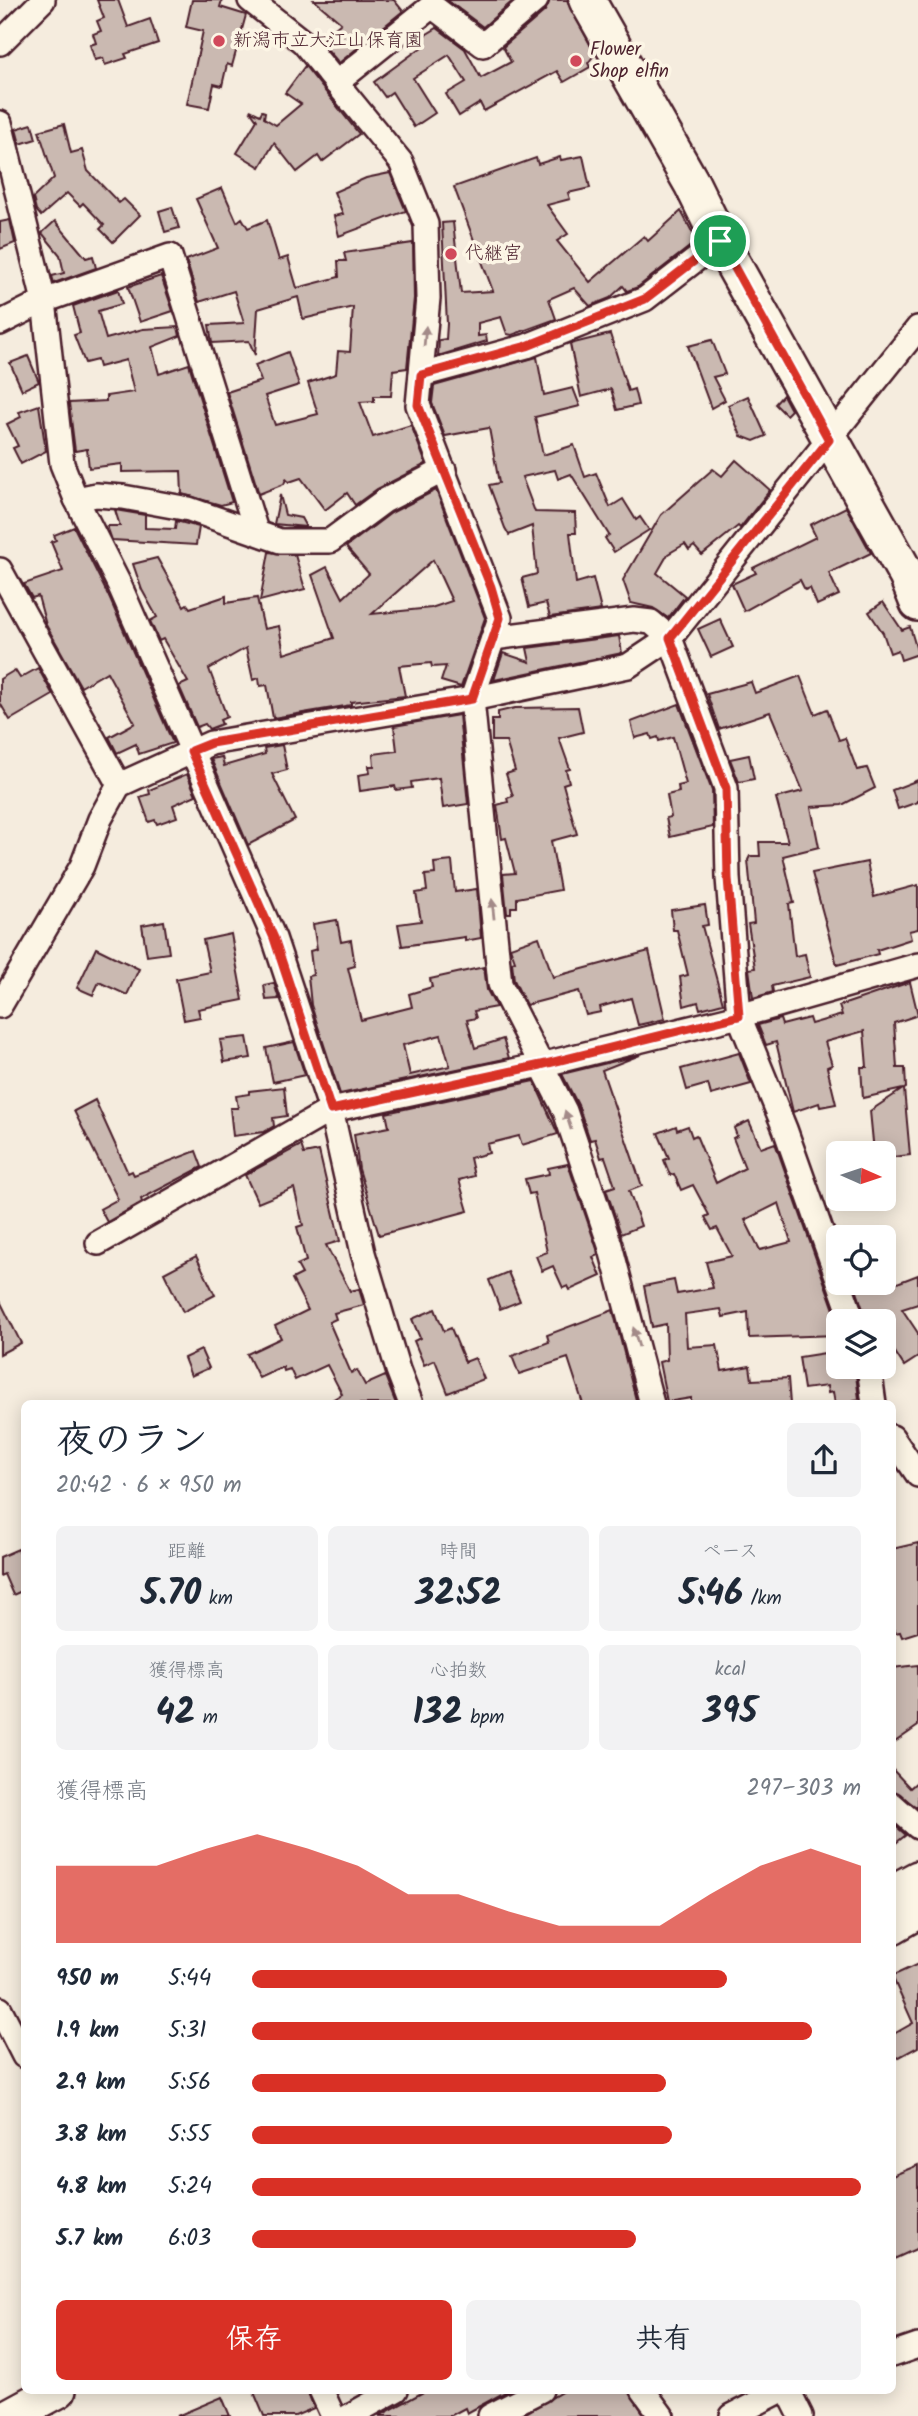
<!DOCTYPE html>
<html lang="ja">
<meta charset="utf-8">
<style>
:root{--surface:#fff;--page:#f2f2f3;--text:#1f2937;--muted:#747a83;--accent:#d93025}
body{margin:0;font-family:Kalam,"Klee One",sans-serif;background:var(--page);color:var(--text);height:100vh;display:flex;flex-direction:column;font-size:26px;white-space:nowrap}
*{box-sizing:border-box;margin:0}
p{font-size:23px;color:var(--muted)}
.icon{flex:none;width:38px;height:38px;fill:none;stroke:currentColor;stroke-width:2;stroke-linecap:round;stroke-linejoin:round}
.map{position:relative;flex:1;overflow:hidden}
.panel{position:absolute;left:21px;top:1400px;width:875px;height:994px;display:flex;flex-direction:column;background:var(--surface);border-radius:10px;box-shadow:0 4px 18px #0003}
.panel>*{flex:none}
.needle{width:46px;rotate:93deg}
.tools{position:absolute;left:826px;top:1141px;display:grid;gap:14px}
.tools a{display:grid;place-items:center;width:70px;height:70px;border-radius:10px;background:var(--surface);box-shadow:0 4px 18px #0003;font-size:35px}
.pin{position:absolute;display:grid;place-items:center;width:60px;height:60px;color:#fff;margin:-30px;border:4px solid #fff;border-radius:50%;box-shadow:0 2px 7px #0007}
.round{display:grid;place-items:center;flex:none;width:74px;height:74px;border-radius:10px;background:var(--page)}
.overview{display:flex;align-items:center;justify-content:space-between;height:119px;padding:0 35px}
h1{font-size:38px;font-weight:800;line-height:52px}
.stats{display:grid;grid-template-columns:repeat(3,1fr);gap:10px;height:119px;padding:7px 35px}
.stats div{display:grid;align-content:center;border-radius:10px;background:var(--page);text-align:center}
.stats b{font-size:35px;font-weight:800}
.stats small{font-size:19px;font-weight:400}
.stats p{font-size:19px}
.chart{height:196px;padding:14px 35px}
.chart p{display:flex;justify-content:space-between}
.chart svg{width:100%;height:126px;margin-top:7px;fill:var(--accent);opacity:.7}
.cta{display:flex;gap:14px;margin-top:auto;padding:14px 35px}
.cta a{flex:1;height:80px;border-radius:10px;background:var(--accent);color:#fff;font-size:28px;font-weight:800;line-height:80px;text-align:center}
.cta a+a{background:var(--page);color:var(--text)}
ul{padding:0 35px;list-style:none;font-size:23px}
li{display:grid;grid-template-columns:112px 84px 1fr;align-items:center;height:52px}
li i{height:18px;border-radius:9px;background:var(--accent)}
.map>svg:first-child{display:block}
</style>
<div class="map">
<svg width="918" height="2416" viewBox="0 0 918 2416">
<rect width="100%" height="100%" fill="#f5ecde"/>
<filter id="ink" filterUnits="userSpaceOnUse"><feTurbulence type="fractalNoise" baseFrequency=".0143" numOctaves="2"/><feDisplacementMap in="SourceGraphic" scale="14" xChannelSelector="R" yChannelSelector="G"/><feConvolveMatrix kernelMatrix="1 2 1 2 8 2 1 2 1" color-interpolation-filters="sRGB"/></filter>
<g filter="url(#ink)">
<g fill="#cab9b1" stroke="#4a1f2b" stroke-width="2" fill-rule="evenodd">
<path d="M97,0H118L128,27L150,19L158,43L125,54L127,58L105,65L103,58L95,60L90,45L96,43L93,34L101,31L97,21L104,18Z"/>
<path d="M192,0H222L220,7L246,15L232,66L227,64L222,86L214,84L209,108L187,104L203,31L186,27Z"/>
<path d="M314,0H394L403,11L339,63L320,41L341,23Z"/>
<path d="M447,0H514L483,27Z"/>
<path d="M550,0H567L595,54L588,63L590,67L564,82L557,71L484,111L480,103L459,116L446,94L466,82L449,55L413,78L435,113L414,127L392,92L385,97L374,82L426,44L422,37L437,28L465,49L481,78L511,62L503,47L545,11Z"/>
<path d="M305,66L359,134L322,162L318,156L297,172L274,143L260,167L237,153L257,120L250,110L260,115L262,111L265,112L264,118L276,125L301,104L285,93Z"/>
<path d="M32,124L36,139L20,144L16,129Z"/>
<path d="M64,124L71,153L82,150L88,171L119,203L124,199L140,215L113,242L100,229L104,225L83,203L80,206L67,193L41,216L36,210L33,198L54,178L39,131Z"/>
<path d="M583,156L590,188L568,193L570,199L547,205L568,234L557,241L590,282L644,236L648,241L681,211L697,241L638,287L627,291L623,286L610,298L590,306L574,288L549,299L556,319L512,335L507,334L501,317L478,323V336L486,335L487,341L438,356L439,340L446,339L447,324L442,223L453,222L461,293L493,291L454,187L536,158L538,164L560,157L561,160Z"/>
<path d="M390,173L406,211L339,236L334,216L343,214L334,192L366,178Z"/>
<path d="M222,188L237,222L242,218L248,228L267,220L279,260L288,257L297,288L339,277L338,261H346L344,253L413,243L414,298L407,368L393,370L391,396H374V401L360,402L373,437L411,425L426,464L377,489L355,505L347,493L325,510L301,478L289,482L286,479L284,484L259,494L227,392L261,381L255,365L288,352L299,385L265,396L275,425L318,414L308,383L336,374L338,351L350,352L353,307L303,319L298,297L258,309L255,355L249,341L212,343L209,325L244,323L234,291L199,302L186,260L218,248L196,199Z"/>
<path d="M172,207L179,228L165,232L159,211Z"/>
<path d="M10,220L15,243L0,249V222Z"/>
<path d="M55,221L86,258L93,256L96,268L54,283L52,276L64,273L60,255L42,233Z"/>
<path d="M161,276L173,311L140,322L128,287Z"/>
<path d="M118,290L122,304L98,311L106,339L143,329L178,327L180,336L152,347L159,374L189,364L232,502L221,505L182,494L181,471L122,472V464L89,468L87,449L75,451L69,403L106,401V396L134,392L126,360L99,367L97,360L85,363L74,335L80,333L73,306Z"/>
<path d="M610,334L628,391L634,389L638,405L617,410L611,389L581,397L570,344Z"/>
<path d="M712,340L725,374L713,377L725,400L711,408L688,346Z"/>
<path d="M28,356L39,382L22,390L10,363Z"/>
<path d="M537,357L544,395L573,388L580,406L535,417L543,455L574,445L585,477L596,473L610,507L623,499L636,520L640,517L649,530L614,552L605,538L609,535L571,474L558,479L555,470L522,477L535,512L575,513L576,533H570L576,583L593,578L601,610L550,617L546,603L529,607L522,578L537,574L532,526L509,535L505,528L489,485L499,483L489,428L445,436L432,403L434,386Z"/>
<path d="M783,395L791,410L786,415L775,404Z"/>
<path d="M748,396L766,436L754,441L741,436L728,405Z"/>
<path d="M39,405L46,451L21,464L13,448L18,446L7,424L21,417L19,412Z"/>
<path d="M736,460L770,490L740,528L738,526L702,555L694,546L689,550L685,544L668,554L657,573L685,596L668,618L653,608L631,603L623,580L661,515L713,469L722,476Z"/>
<path d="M436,490L485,618L461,687L441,681L446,666L432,667L431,663L399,666L405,696L351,702V705L273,718L267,685L260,686L259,678L253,680L246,648L209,669L227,717L220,720L222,724L209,729L205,724L197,727L179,686L188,682L163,639L159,641L150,621L157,617L142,590L133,564L157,558L184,606L187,604L190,608L226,596V603L257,598L264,629L279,626L284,654L334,638L312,575L327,567L343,598L369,574L346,547L391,513ZM433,560L452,601L431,608L372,614Z"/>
<path d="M280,495L285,515L301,518L306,527L274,524Z"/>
<path d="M846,507L871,553L829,573L839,595L817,605L810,588L805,590L800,580L744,611L732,584L756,573L753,568L816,537L810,525Z"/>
<path d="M115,510L145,515V528L175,529L176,521L199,527L196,545L112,540L107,526H120Z"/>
<path d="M74,527L109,597L173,743L139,754L136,744L117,753L109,737L135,723L107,672L81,687L46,625L38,596L32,598L24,584L63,571L51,542L56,540L54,535Z"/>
<path d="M269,552L295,555L305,589L260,601Z"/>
<path d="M883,602L902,630L910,627L918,654L901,660L898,650L890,653L883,633L869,612Z"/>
<path d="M720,619L733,647L711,657L698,629Z"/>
<path d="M619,636L622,653L494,680L503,653L530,662L527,648Z"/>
<path d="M38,668L53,695L10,720L0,703V679L15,670L20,678Z"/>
<path d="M800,676L815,714L827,709L839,740L845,738L857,770L867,768L875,788L842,805L811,807L819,847L783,856L794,903L789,904L795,956L805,954L810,977L772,986L773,992L753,998L749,969L755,968L748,924L754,923L748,860L750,856H760L759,842H788L776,798L803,791L770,712L719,729L707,694L751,682L755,693Z"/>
<path d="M679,704L712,791L713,827L670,837L666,818L671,817L667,795L679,792L678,786L686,784L673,737L659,741L658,737L652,739L650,734L635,738L631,722Z"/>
<path d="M578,707L583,732L559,738L570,769L566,770L569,782L563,784L577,834L551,841L560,890L517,898V907H511V913H507L503,874L515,873L506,838L502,839L497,805L508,802L507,798L513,796L506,774L515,771L506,741H492V720H498V712L515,708Z"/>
<path d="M459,715L468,804L443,808L439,778L411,782L412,788L396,790L395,786L360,791L358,775L370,773L369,766H374L373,754L397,751L394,726Z"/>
<path d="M282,745L287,770L272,774L295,820L248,845L211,759L222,757L224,766L265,754L264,748Z"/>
<path d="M749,755L754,779L739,782L730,759Z"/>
<path d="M187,774L196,795L173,805L177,817L157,824L155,820L149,822L140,797L150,794L149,790Z"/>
<path d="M918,780V802L898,809L892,790Z"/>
<path d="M452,861L455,892L477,889L481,938L465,941V937L402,946L398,924L421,921L416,893L427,891L425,875L435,874L434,863Z"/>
<path d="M867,862L874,897L918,885V929L909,931L911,939L877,950L878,954L837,965L812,873Z"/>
<path d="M705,905L708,925L702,926L723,1003L700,1009L698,1002L684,1006L680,977L688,975L677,930H673L671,910Z"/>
<path d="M337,920L341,942L351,940L355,966L348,968L361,1020L412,1007L409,994L432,987L430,979L484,967L487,990L496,1007L474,1011L476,1018L467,1020L475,1048L503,1039L509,1058L340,1094L311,1005L308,976L313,975L310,951L317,949L313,924ZM441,1035L450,1066L410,1075L403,1045Z"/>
<path d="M164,921L169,953L147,956L142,925Z"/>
<path d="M231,934L243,1000L198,1009L200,1017L184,1020L176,979L210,972L203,940Z"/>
<path d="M539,937L553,977L649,951L665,1019L638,1025L631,998L600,1007L601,1012L586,1015L579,991L526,1005L514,980L512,962L515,961L510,947Z"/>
<path d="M96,948L139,969L127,995L99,982L93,995L77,988Z"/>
<path d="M910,982L918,1015L894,1023L897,1068H905L906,1088L904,1089L910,1155L884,1158V1153L874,1152L870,1111L903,1089L863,1098L861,1067H867L864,1031L825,1042L832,1065L827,1067L836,1104L820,1107L819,1103L793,1112L776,1042L766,1045L758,1025L780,1019L782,1025L809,1018L811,1024L842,1015L839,1006Z"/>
<path d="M274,983L279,999L266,1000L264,985Z"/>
<path d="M247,1037L251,1058L224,1062L220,1040Z"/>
<path d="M294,1042L305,1075L273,1082L266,1048Z"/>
<path d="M739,1053L751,1084L711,1095L708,1084L687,1090L681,1069Z"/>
<path d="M640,1055L602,1070L642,1186L629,1191L641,1226L621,1234L606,1189L615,1186L605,1157L601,1158L595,1139L590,1140L578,1105L562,1074Z"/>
<path d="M534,1081L558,1134L522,1145L519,1136L487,1144L489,1153L470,1158L474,1176L459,1180L468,1211L379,1235L359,1169L354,1134L389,1127L386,1113Z"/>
<path d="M284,1087L287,1116L273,1118L274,1126L264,1132L233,1136L230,1108H238L236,1096L249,1094V1091Z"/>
<path d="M95,1100L128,1173L132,1171L134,1175L196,1151L202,1167L141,1199L142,1202L107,1222L100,1209L118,1199L74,1111Z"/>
<path d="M749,1121L761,1148L775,1143L838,1321V1335L749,1338L748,1312L723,1317L721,1309L685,1314L687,1347L717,1345L722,1371L750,1366L752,1380L788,1378L790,1404H691V1398L667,1402L659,1362L667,1360L666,1324L652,1327L644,1286L674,1280L677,1294L713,1288L706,1262L732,1256L717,1228L712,1230L705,1217L709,1215L693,1185L681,1190L674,1174L670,1175L664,1160L669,1158L658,1133L676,1126L677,1130L688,1126L692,1137L696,1135L716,1183L745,1168L733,1138L737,1136L734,1128ZM779,1203L791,1242L760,1250L745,1220Z"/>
<path d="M301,1145L304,1154L319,1151L340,1241L326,1245L350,1291L359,1289L364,1305L334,1313L336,1319L329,1322L351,1373L357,1370L365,1385L385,1376L396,1404H325L342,1394L327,1365L295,1380L290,1369L284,1371L283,1367L259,1378L247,1354L281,1338L275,1326L308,1310L292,1279L302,1274L297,1265L306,1261L297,1227L303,1225L294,1188L258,1203L245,1175Z"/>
<path d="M568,1164L597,1249L598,1255L593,1257L601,1276L570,1290L568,1286L563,1288L553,1266L542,1271L536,1256L547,1252L534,1193L529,1194L525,1179L549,1174L548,1168Z"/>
<path d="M196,1256L215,1295L183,1312L164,1273Z"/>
<path d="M508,1272L520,1301L500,1309L489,1280Z"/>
<path d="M918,1275V1304L902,1309L918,1333V1357L904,1366L884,1335V1321H867L854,1283L892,1285Z"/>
<path d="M0,1301L21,1343L0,1354Z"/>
<path d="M435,1309L444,1331L451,1328L465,1362L475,1358L484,1379L448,1393L435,1360L424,1365L414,1341L420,1338L412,1319Z"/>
<path d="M613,1310L637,1404H583L568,1358L519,1374L512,1356L549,1342L547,1335Z"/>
<path d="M201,1350L209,1368L191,1376L184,1358Z"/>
<path d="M838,1351V1367H855L859,1399L854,1400L855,1404H835L833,1392L828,1393L827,1386L804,1389L799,1357Z"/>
<path d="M918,1543V1632L902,1637L900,1632L895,1633L892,1625V1549Z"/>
<path d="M18,1549L24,1564V1590L13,1595L4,1574L0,1576V1557Z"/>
<path d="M918,1665V1726L892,1744V1668Z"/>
<path d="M892,1769L910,1788L918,1781V1808L892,1790Z"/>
<path d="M892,1823L906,1835L892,1846Z"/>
<path d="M918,1964V2047L892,2061V2035L913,2023L892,1976Z"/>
<path d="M918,2165V2248L892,2260V2176Z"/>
<path d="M253,2390H307L314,2408L295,2416H264Z"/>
<path d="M427,2390H509L467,2413L465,2408L450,2416H379Z"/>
<path d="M565,2390H629L645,2416H521Z"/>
<path d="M222,2397L230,2416H177Z"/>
</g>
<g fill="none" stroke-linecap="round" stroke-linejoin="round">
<g stroke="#4a1f2b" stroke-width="28">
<g id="minor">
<path d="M250,0L303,42L401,162L426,224L428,298L418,405L500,618L472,699L500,984L565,1111L610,1245L652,1404"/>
<path d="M0,43L43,0"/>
<path d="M336,83L432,6L483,45L536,0"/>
<path d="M0,123L44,301L62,464L76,499L119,584L274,938L331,1110L363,1253L398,1370L411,1404"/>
<path d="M0,323L44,301L170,256L256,531"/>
<path d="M421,375L527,346L645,299L720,241"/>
<path d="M76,499L96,495L123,497L189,509L280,541H330L384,501L444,470"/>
<path d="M0,570L119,785"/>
<path d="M493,638L634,620L651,622L670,638L726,788L728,878L739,1016L785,1129L853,1321"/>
<path d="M0,1006L82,866L100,819L119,785L211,743L472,699L628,666L670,638L918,328"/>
<path d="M98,1243L331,1110L541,1065L739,1016L918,965"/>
<path d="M869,1367L874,1404"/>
<path d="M892,1437L918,1475"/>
<path d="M892,1804L918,1827"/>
<path d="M0,2009L24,2056"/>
<path d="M892,2355L918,2346"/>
<path d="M321,2390L333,2416"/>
<path d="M643,2390L662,2416"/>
<path d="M788,2390L801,2416"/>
<path d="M349,2416L396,2390"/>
<path d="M490,2416L541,2390"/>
<path d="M732,2416L782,2390"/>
</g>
</g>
<g stroke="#4a1f2b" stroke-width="40">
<g id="primary">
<path d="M587,0L692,184L720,241L907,576L918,603"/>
<path d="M892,1893L918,1879"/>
<path d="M892,1926L918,1911"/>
<path d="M10,2416L58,2390"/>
</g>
</g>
<use href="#minor" stroke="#fcf5e5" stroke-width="23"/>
<use href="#primary" stroke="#fcf5e5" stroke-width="35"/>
</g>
<defs><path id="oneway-solid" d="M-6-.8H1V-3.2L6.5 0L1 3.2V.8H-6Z" transform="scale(1.75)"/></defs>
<g fill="#a38a88">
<use href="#oneway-solid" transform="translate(425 336) rotate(-85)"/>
<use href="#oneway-solid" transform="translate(493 909) rotate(-96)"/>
<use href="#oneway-solid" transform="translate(568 1120) rotate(-108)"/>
<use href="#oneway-solid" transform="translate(636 1337) rotate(-106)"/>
</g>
</g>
<g fill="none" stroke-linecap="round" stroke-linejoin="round" filter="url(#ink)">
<g stroke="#fff" stroke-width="14">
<path id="route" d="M720,241L829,440L670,638L726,788L728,878L739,1016L541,1065L331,1110L274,938L191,751L211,743L472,699L500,618L491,587L418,405L421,375L527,346L645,299Z"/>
</g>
<use href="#route" stroke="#d93025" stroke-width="9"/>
</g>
<g fill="#d1495b" stroke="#fcf5e5" stroke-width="2.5">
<circle cx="219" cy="41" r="7"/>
<circle cx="576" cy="61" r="7"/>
<circle cx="451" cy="254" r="7"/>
</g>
<g text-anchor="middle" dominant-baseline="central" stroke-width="7" stroke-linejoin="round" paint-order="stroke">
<g font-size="19" fill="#4a1f2b" stroke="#fcf5e5" text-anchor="start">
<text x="233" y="41">新潟市立大江山保育園</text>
<text x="590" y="50">Flower<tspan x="590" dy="22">Shop elfin</tspan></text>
<text x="465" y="254">代継宮</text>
</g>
</g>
</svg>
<div class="tools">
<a><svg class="needle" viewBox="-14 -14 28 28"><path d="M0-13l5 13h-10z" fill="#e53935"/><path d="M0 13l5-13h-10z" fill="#747a83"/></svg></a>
<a><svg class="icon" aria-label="locate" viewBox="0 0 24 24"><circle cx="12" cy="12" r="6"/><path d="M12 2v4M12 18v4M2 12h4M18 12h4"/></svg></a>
<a><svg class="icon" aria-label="layers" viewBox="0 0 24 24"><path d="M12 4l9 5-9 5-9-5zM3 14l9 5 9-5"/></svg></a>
</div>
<div class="pin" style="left:720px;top:241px;background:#1e9e55"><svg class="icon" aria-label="arrive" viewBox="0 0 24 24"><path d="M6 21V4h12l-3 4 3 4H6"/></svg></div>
<section class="panel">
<div class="overview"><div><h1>夜のラン</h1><p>20:42 · 6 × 950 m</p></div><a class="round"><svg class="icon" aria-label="share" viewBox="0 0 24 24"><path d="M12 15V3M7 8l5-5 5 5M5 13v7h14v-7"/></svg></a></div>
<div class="stats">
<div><p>距離</p><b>5.70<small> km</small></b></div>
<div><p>時間</p><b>32:52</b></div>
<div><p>ペース</p><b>5:46<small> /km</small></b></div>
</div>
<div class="stats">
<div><p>獲得標高</p><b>42<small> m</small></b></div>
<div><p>心拍数</p><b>132<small> bpm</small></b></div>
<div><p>kcal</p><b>395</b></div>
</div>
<div class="chart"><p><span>獲得標高</span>297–303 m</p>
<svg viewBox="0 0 160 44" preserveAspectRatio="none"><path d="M0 44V17L10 17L20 17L30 11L40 6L50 11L60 17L70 27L80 27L90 33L100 38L110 38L120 38L130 27L140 17L150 11L160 17V44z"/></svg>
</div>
<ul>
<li><b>950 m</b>5:44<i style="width:78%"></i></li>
<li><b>1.9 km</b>5:31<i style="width:92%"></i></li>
<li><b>2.9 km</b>5:56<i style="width:68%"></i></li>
<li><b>3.8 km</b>5:55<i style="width:69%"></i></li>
<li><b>4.8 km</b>5:24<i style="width:100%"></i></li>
<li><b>5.7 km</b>6:03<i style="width:63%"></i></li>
</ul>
<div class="cta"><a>保存</a><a>共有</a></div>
</section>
</div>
